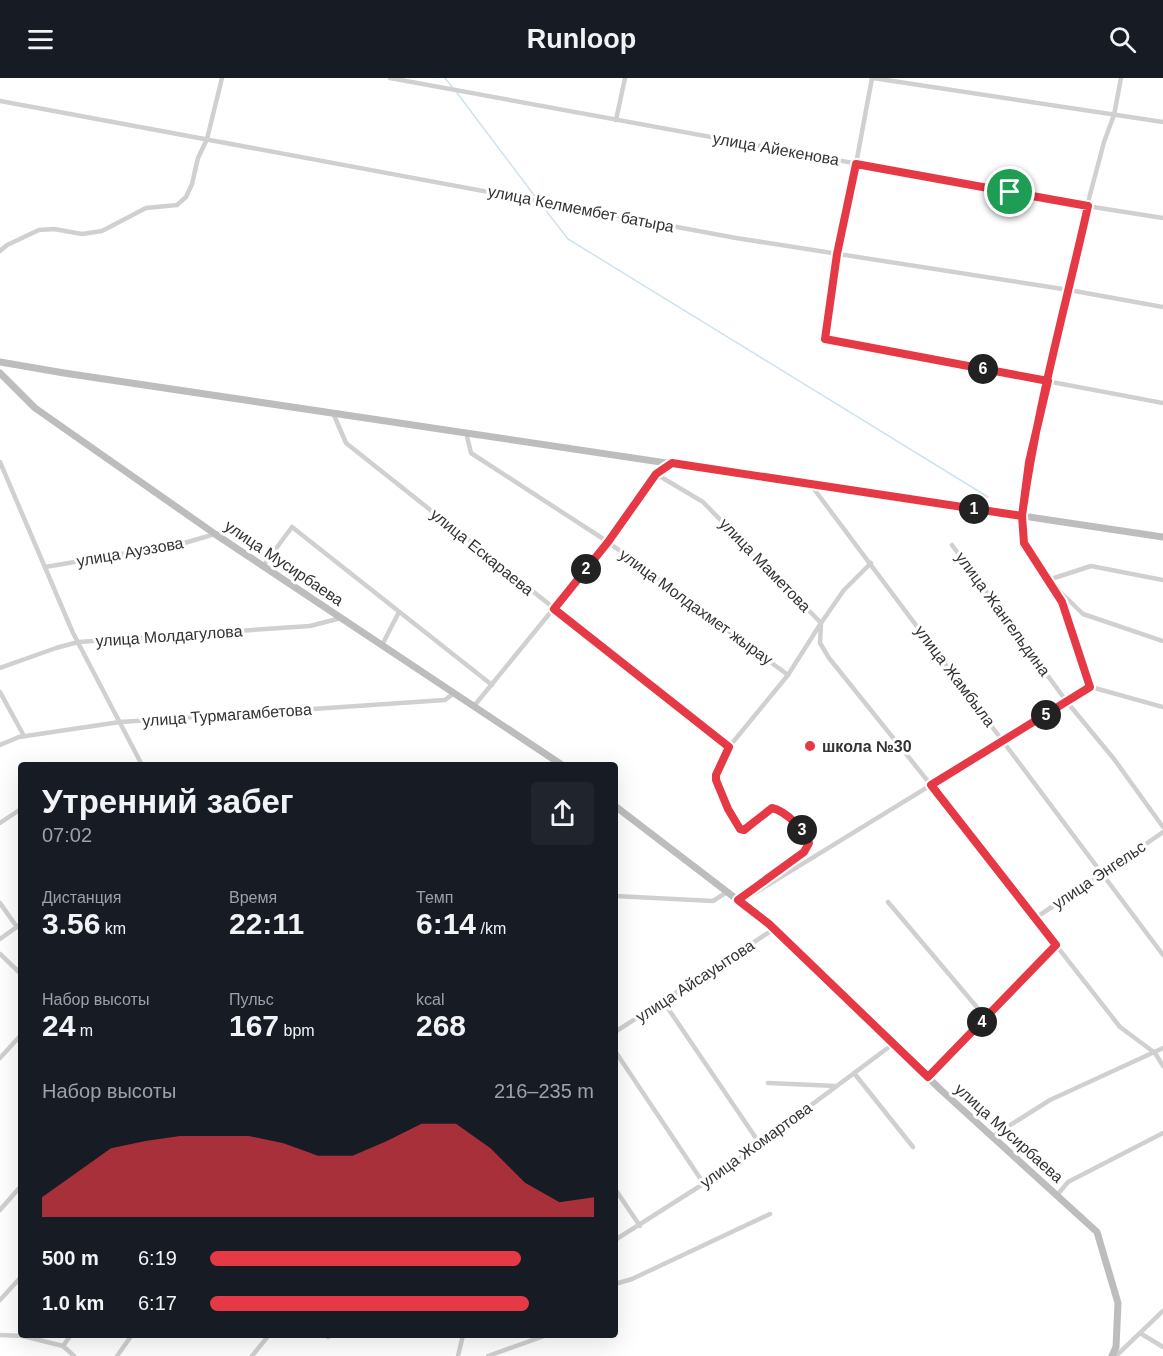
<!DOCTYPE html>
<html lang="ru">
<meta charset="utf-8">
<style>
:root{--surface:#171b24;--page:#20242c;--text:#f1f3f6;--muted:#9ea1a6;--accent:#e63946}
body{margin:0;font-family:Arial,sans-serif;background:var(--page);color:var(--text);height:100vh;display:flex;flex-direction:column;font-size:22px;white-space:nowrap}
*{box-sizing:border-box;margin:0}
p{font-size:20px;color:var(--muted)}
.icon{flex:none;width:33px;height:33px;fill:none;stroke:currentColor;stroke-width:2;stroke-linecap:round;stroke-linejoin:round}
.map{position:relative;flex:1;overflow:hidden}
.details{position:absolute;left:18px;top:684px;width:600px;height:576px;display:flex;flex-direction:column;background:var(--surface);border-radius:6px;box-shadow:0 6px 24px #0002}
.details>*{flex:none}
.pin{position:absolute;display:grid;place-items:center;width:51px;height:51px;color:#fff;margin:-26px;border:3px solid #fff;border-radius:50%;box-shadow:0 2px 6px #0007}
.km{position:absolute;width:30px;height:30px;margin:-15px;border-radius:50%;background:#222;color:#fff;font-size:16px;line-height:30px;text-align:center}
.round{display:grid;place-items:center;flex:none;width:63px;height:63px;border-radius:6px;background:var(--page)}
.summary{display:flex;align-items:center;justify-content:space-between;height:102px;padding:0 24px}
h1{font-size:33px;font-weight:700;line-height:45px}
.stats{display:grid;grid-template-columns:repeat(3,1fr);gap:9px;height:102px;padding:6px 24px}
.stats div{display:grid;align-content:center}
.stats b{font-size:30px;font-weight:700}
.stats small{font-size:16px;font-weight:400}
.stats p{font-size:16px}
.chart{height:168px;padding:12px 24px}
.chart p{display:flex;justify-content:space-between}
.chart svg{width:100%;height:108px;margin-top:6px;fill:var(--accent);opacity:.7}
ul{padding:0 24px;list-style:none;font-size:20px}
li{display:grid;grid-template-columns:96px 72px 1fr;align-items:center;height:45px}
li i{height:15px;border-radius:8px;background:var(--accent)}
header{display:flex;justify-content:space-between;align-items:center;height:78px;padding:0 24px;background:var(--surface);font-size:27px;font-weight:700}
.map>svg:first-child{display:block}
</style>
<header><svg class="icon" aria-label="menu" viewBox="0 0 24 24"><path d="M4 6h16M4 12h16M4 18h16"/></svg>Runloop<svg class="icon" aria-label="search" viewBox="0 0 24 24"><circle cx="10" cy="10" r="6"/><path d="M15 15l6 6"/></svg></header>
<div class="map">
<svg width="1163" height="1278" viewBox="0 0 1163 1278">
<rect width="100%" height="100%" fill="#fff"/>
<g fill="none" stroke-linecap="round" stroke-linejoin="round">
<g stroke="#cfe2ee" stroke-width="1.5">
<path d="M445,0L452,9"/>
<path d="M457,15L537,121"/>
<path d="M540,125L568,161L988,419"/>
</g>
<g stroke="#d0d0d0" stroke-width="4.5">
<path d="M390,0L1087,128L1163,140"/>
<path d="M872,0L856,86L837,176L825,261L1163,325"/>
<path d="M873,0L1163,44"/>
<path d="M0,23L736,160L1069,212L1163,229"/>
<path d="M616,42L625,0"/>
<path d="M0,173L7,167L39,152L54,151L82,156L102,153L146,130L177,127L186,119L192,106L198,80L207,61L222,0"/>
<path d="M333,335L346,365L729,669"/>
<path d="M466,354L471,375L608,464L788,597"/>
<path d="M0,384L73,555L142,687"/>
<path d="M656,396L703,424L821,545L820,565L829,580L931,707L1120,949L1155,975L1163,988"/>
<path d="M811,407L1163,877"/>
<path d="M952,467L1067,624L1114,681L1163,749"/>
<path d="M263,488L292,449L492,607"/>
<path d="M45,489L181,466L215,456"/>
<path d="M1163,502L1091,488L1048,502L1083,536L1163,563"/>
<path d="M382,567L399,534"/>
<path d="M0,590L56,570L78,564L310,548L341,540"/>
<path d="M1091,609L1062,524L1024,465L1022,438L1029,384L1087,128L1104,64L1114,37L1121,0"/>
<path d="M1091,609L1163,629"/>
<path d="M0,614L24,658"/>
<path d="M474,628L608,464L656,396L670,386"/>
<path d="M0,667L19,659L120,644L445,622L454,615"/>
<path d="M0,745L21,731"/>
<path d="M615,818L713,823L727,814"/>
<path d="M738,822L804,774L809,765C806,751 785,733 772,730L744,752L740,751L727,731L716,702V697L729,669L788,597L821,545L844,512L871,485"/>
<path d="M740,824L1091,609"/>
<path d="M888,824L986,940"/>
<path d="M0,825L17,849"/>
<path d="M1035,840L1103,796L1163,754"/>
<path d="M0,861L21,846"/>
<path d="M0,876L21,896"/>
<path d="M663,923L760,1066"/>
<path d="M615,954L774,851"/>
<path d="M615,973L704,1106"/>
<path d="M0,980L21,957"/>
<path d="M854,995L913,1069"/>
<path d="M928,999L1056,867"/>
<path d="M768,1005L836,1008"/>
<path d="M993,1058L1050,1022L1163,970"/>
<path d="M615,1111L640,1148"/>
<path d="M1058,1116L1068,1104L1163,1055"/>
<path d="M0,1132L21,1108"/>
<path d="M615,1162L719,1096L893,966"/>
<path d="M615,1206L632,1201L770,1136"/>
<path d="M0,1222L21,1199"/>
<path d="M1140,1255L1163,1269"/>
<path d="M0,1257L23,1258L63,1268L71,1257"/>
<path d="M328,1259L332,1257"/>
<path d="M63,1268L74,1278"/>
<path d="M117,1278L132,1257"/>
<path d="M252,1278L269,1257"/>
<path d="M458,1278L463,1257"/>
<path d="M488,1278L547,1257"/>
<path d="M1116,1278L1163,1233"/>
</g>
<g stroke="#bdbdbd" stroke-width="7">
<path d="M0,284L64,295L1163,459"/>
<path d="M0,295L35,330L215,456L562,687"/>
<path d="M615,728L769,846L941,1012L1097,1154L1118,1225L1116,1269L1112,1278"/>
</g>
</g>
<g fill="none" stroke-linecap="round" stroke-linejoin="round">
<g stroke="#fff" stroke-width="12">
<path id="route" d="M1010,114L1088,128C1065,231 1036,333 1022,438L672,385L656,396L608,464L554,531L729,669L716,697V702L728,731L740,751L744,752L772,730C785,733 806,752 809,765L804,774L738,822L769,846L928,999L1056,867L931,707L1090,609L1062,524L1024,465L1022,438L1029,384L1048,303L825,261L837,176L856,86L1010,114"/>
</g>
<use href="#route" stroke="#e63946" stroke-width="8"/>
</g>
<circle fill="#e63946" stroke="#fff" stroke-width="2" cx="810" cy="668" r="6"/>
<g text-anchor="middle" dominant-baseline="central" stroke-width="6" stroke-linejoin="round" paint-order="stroke">
<g font-size="16" fill="#333" stroke="#fff">
<text transform="translate(776 71) rotate(10)">улица Айекенова</text>
<text transform="translate(581 131) rotate(11)">улица Келмембет батыра</text>
<text transform="translate(130 474) rotate(-10)">улица Ауэзова</text>
<text transform="translate(482 474) rotate(39)">улица Ескараева</text>
<text transform="translate(284 485) rotate(34)">улица Мусирбаева</text>
<text transform="translate(765 487) rotate(46)">улица Маметова</text>
<text transform="translate(696 529) rotate(36)">улица Молдахмет жырау</text>
<text transform="translate(1003 536) rotate(54)">улица Жангельдина</text>
<text transform="translate(169 558) rotate(-4)">улица Молдагулова</text>
<text transform="translate(955 598) rotate(53)">улица Жамбыла</text>
<text transform="translate(227 637) rotate(-4)">улица Турмагамбетова</text>
<text transform="translate(1099 797) rotate(-34)">улица Энгельс</text>
<text transform="translate(695 903) rotate(-33)">улица Айсауытова</text>
<text transform="translate(1009 1055) rotate(42)">улица Мусирбаева</text>
<text transform="translate(756 1067) rotate(-36)">улица Жомартова</text>
</g>
<g font-size="16" font-weight="bold" fill="#333" stroke="#fff" text-anchor="start">
<text x="822" y="668">школа №30</text>
</g>
</g>
</svg>
<div class="pin" style="left:1010px;top:114px;background:#1e9e55"><svg class="icon" aria-label="arrive" viewBox="0 0 24 24"><path d="M6 21V4h12l-3 4 3 4H6"/></svg></div>
<b class="km" style="left:974px;top:431px">1</b>
<b class="km" style="left:586px;top:491px">2</b>
<b class="km" style="left:802px;top:752px">3</b>
<b class="km" style="left:982px;top:944px">4</b>
<b class="km" style="left:1046px;top:637px">5</b>
<b class="km" style="left:983px;top:291px">6</b>
<section class="details">
<div class="summary"><div><h1>Утренний забег</h1><p>07:02</p></div><a class="round"><svg class="icon" aria-label="share" viewBox="0 0 24 24"><path d="M12 15V3M7 8l5-5 5 5M5 13v7h14v-7"/></svg></a></div>
<div class="stats">
<div><p>Дистанция</p><b>3.56<small> km</small></b></div>
<div><p>Время</p><b>22:11</b></div>
<div><p>Темп</p><b>6:14<small> /km</small></b></div>
</div>
<div class="stats">
<div><p>Набор высоты</p><b>24<small> m</small></b></div>
<div><p>Пульс</p><b>167<small> bpm</small></b></div>
<div><p>kcal</p><b>268</b></div>
</div>
<div class="chart"><p><span>Набор высоты</span>216–235 m</p>
<svg viewBox="0 0 160 44" preserveAspectRatio="none"><path d="M0 44V36L10 26L20 16L30 13L40 11L50 11L60 11L70 14L80 19L90 19L100 13L110 6L120 6L130 16L140 30L150 38L160 36V44z"/></svg>
</div>
<ul>
<li><b>500 m</b>6:19<i style="width:81%"></i></li>
<li><b>1.0 km</b>6:17<i style="width:83%"></i></li>
</ul>
</section>
</div>
